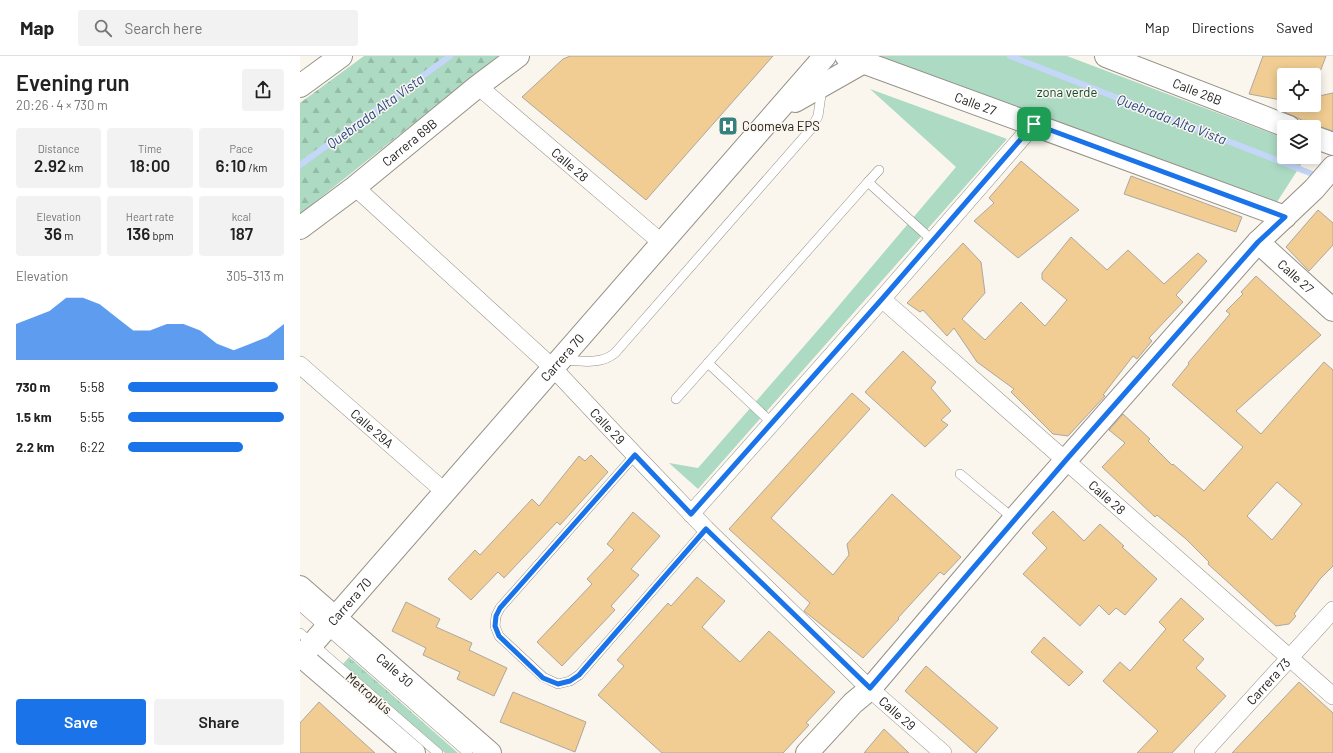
<!DOCTYPE html>
<meta charset="utf-8">
<style>
:root{--surface:#fff;--page:#f2f2f2;--text:#222;--muted:#767676;--line:#e0e0e0;--accent:#1a73e8}
body{margin:0;font-family:Barlow,sans-serif;background:var(--page);color:var(--text);height:100vh;display:flex;flex-direction:column;font-size:15px;white-space:nowrap}
*{box-sizing:border-box;margin:0}
p{font-size:13px;color:var(--muted)}
.icon{flex:none;width:22px;height:22px;fill:none;stroke:currentColor;stroke-width:2;stroke-linecap:round;stroke-linejoin:round}
.map{position:relative;flex:1;overflow:hidden}
.details{display:flex;flex-direction:column;background:var(--surface);width:300px}
.details>*{flex:none}
.fabs{position:absolute;left:977px;top:12px;display:grid;gap:8px}
.fabs a{display:grid;place-items:center;width:44px;height:44px;border-radius:4px;background:var(--surface);box-shadow:0 2px 10px #0003;font-size:20px}
.pin{position:absolute;display:grid;place-items:center;width:34px;height:34px;color:#fff;margin:-17px;border-radius:8px;box-shadow:0 2px 6px #0006}
.round{display:grid;place-items:center;flex:none;width:42px;height:42px;border-radius:4px;background:var(--page)}
.summary{display:flex;align-items:center;justify-content:space-between;height:68px;padding:0 16px}
h1{font-size:22px;font-weight:600;line-height:30px}
.figures{display:grid;grid-template-columns:repeat(3,1fr);gap:6px;height:68px;padding:4px 16px}
.figures div{display:grid;align-content:center;border-radius:4px;background:var(--page);text-align:center}
.figures b{font-size:17px;font-weight:600}
.figures small{font-size:11px;font-weight:400}
.figures p{font-size:11px}
.chart{height:112px;padding:8px 16px}
.chart p{display:flex;justify-content:space-between}
.chart svg{width:100%;height:72px;margin-top:4px;fill:var(--accent);opacity:.7}
.button{display:flex;gap:8px;margin-top:auto;padding:8px 16px}
.button a{flex:1;height:46px;border-radius:4px;background:var(--accent);color:#fff;font-size:16px;font-weight:600;line-height:46px;text-align:center}
.button a+a{background:var(--page);color:var(--text)}
ul{padding:0 16px;list-style:none;font-size:13px}
li{display:grid;grid-template-columns:64px 48px 1fr;align-items:center;height:30px}
li i{height:10px;border-radius:5px;background:var(--accent)}
header{display:flex;align-items:center;gap:24px;box-sizing:border-box;height:56px;padding:0 20px;background:var(--surface);border-bottom:1px solid var(--line)}
header strong{font-size:19px}
nav{display:flex;gap:22px;margin-inline-start:auto;font-size:14px}
.search{width:280px;height:36px;background:var(--page);display:flex;align-items:center;gap:10px;box-sizing:border-box;padding:0 14px;border-radius:4px;color:var(--muted);font-size:15px}
main{display:flex;flex:1;min-height:0}
.map>svg:first-child{display:block}
</style>
<header>
<strong>Map</strong>
<div class="search"><svg class="icon" aria-label="search" viewBox="0 0 24 24"><circle cx="10" cy="10" r="6"/><path d="M15 15l6 6"/></svg>Search here</div>
<nav><a>Map</a><a>Directions</a><a>Saved</a></nav>
</header>
<main>
<section class="details">
<div class="summary"><div><h1>Evening run</h1><p>20:26 · 4 × 730 m</p></div><a class="round"><svg class="icon" aria-label="share" viewBox="0 0 24 24"><path d="M12 15V3M7 8l5-5 5 5M5 13v7h14v-7"/></svg></a></div>
<div class="figures">
<div><p>Distance</p><b>2.92<small> km</small></b></div>
<div><p>Time</p><b>18:00</b></div>
<div><p>Pace</p><b>6:10<small> /km</small></b></div>
</div>
<div class="figures">
<div><p>Elevation</p><b>36<small> m</small></b></div>
<div><p>Heart rate</p><b>136<small> bpm</small></b></div>
<div><p>kcal</p><b>187</b></div>
</div>
<div class="chart"><p><span>Elevation</span>305–313 m</p>
<svg viewBox="0 0 160 44" preserveAspectRatio="none"><path d="M0 44V22L10 18L20 14L30 6L40 6L50 10L60 18L70 26L80 26L90 22L100 22L110 26L120 34L130 38L140 34L150 30L160 22V44z"/></svg>
</div>
<ul>
<li><b>730 m</b>5:58<i style="width:96%"></i></li>
<li><b>1.5 km</b>5:55<i style="width:100%"></i></li>
<li><b>2.2 km</b>6:22<i style="width:74%"></i></li>
</ul>
<div class="button"><a>Save</a><a>Share</a></div>
</section>
<div class="map">
<svg width="1033" height="697" viewBox="0 0 1033 697">
<defs>
<pattern id="grass-tufts" width="24" height="20" patternUnits="userSpaceOnUse"><rect width="24" height="20" fill="#acdac2"/><path d="M3 7l-1-3M5 7V3M7 7l1-3M15 17l-1-3M17 17v-4M19 17l1-3" fill="none" stroke="#94bba6"/></pattern>
<pattern id="forest-firs" width="22" height="20" patternUnits="userSpaceOnUse"><rect width="22" height="20" fill="#acdac2"/><path d="M5 1l3.5 6h-7zM16 11l3.5 6h-7z" fill="#94bba6"/></pattern>
</defs>
<rect width="100%" height="100%" fill="#fbf6ed"/>
<path fill="url(#grass-tufts)" d="M49,601L158,697H145L43,608Z"/>
<path fill="url(#forest-firs)" d="M64,0H198L0,158V47Z"/>
<g fill="#acdac2">
<path d="M579,0H767L984,82V101H1006L977,146L577,2Z"/>
<path d="M570,33L707,83L398,433L369,407L398,412L525,266L656,111Z"/>
</g>
<g fill="none" stroke-linecap="round" stroke-linejoin="round">
<g stroke="#c4d7f9" stroke-width="6">
<path d="M710,0L1020,121"/>
<path d="M0,109L150,0"/>
</g>
</g>
<g fill="#f1cd93" stroke="#aca79f" fill-rule="evenodd">
<path d="M270,0H473L346,144L222,41L263,3Z"/>
<path d="M963,0H1026L1017,24L1020,26L1014,41V19H984V49H1014V41L1033,37V75L1014,69L1004,64V65L978,53L981,44L949,38Z"/>
<path d="M721,105L779,154L718,202L674,165L694,147L689,142Z"/>
<path d="M831,120L942,161L936,176L824,138Z"/>
<path d="M1018,154L1033,167V189L1009,215L986,191Z"/>
<path d="M771,181L807,214L828,194L864,228L898,197L907,205L876,239L883,246L849,282L852,285L837,303L833,300L803,339L805,340L768,380L753,378L711,336L714,333L677,306L654,272L647,280L623,254L620,256L607,247L663,187L681,206L685,237L662,263L685,284L721,246L745,270L767,244L742,223V217Z"/>
<path d="M956,220L1021,279L936,355L961,378L1024,306L1033,314V510L1020,523L994,558L996,560L989,568L976,570L908,508L909,506L886,483L857,459L855,461L802,411L825,387L809,374L823,358L850,383L848,385L872,409L873,408L904,435L943,391L872,329L889,308L888,307L930,258L926,255L943,238L941,236ZM977,426L1002,448L972,484L947,460Z"/>
<path d="M603,295L636,326L631,332L651,355L641,364L648,369L625,391L565,336Z"/>
<path d="M552,337L570,353L471,462L533,519L549,499L547,488L592,438L661,501L644,519L640,516L598,562L599,563L563,602L504,555L510,547L429,473Z"/>
<path d="M291,399L308,416L260,469L257,466L204,522L198,516L171,544L148,523L175,494L180,499L232,443L239,450L279,400L285,405Z"/>
<path d="M753,455L784,485L800,468L824,490L822,491L857,523L825,559L816,552L809,559L799,549L780,570L723,518L747,492L732,477Z"/>
<path d="M333,456L360,480L331,513L339,519L311,550L315,554L262,610L237,586L292,528L287,523L314,494L307,488Z"/>
<path d="M397,521L425,545L402,571L440,606L469,575L535,636L506,667L509,669L483,697H362L298,639L324,610L317,604L368,547L371,550Z"/>
<path d="M881,542L904,563L883,584L904,603L896,612L926,640L872,697H837L858,675L803,625L820,606L830,615L866,573L859,566Z"/>
<path d="M106,546L140,563L136,571L172,587L169,594L207,612L194,640L157,623L160,616L123,599L126,592L92,575Z"/>
<path d="M744,581L783,616L769,630L731,596Z"/>
<path d="M626,610L698,672L676,697L605,635Z"/>
<path d="M999,626L1033,657V697H932Z"/>
<path d="M213,636L286,666L275,696L200,666Z"/>
<path d="M19,646L43,668L75,697H0V667Z"/>
<path d="M584,673L609,697H564Z"/>
</g>
<g fill="none" stroke-linecap="round" stroke-linejoin="round">
<g stroke="#959088" stroke-width="10">
<g id="lane">
<path d="M568,126L579,114"/>
<path d="M263,304C280,305 301,309 315,297L511,73L518,60L522,32"/>
<path d="M376,343L408,307"/>
<path d="M472,367L408,307L568,126L633,185"/>
<path d="M335,399L200,552L196,560L195,570L199,580L243,621L258,628L270,625L279,619L406,473"/>
<path d="M660,418L714,463"/>
<path d="M0,550L26,573L168,697"/>
<path d="M0,577L138,697"/>
</g>
</g>
<g stroke="#959088" stroke-width="18">
<g id="street">
<path id="s1" d="M178,30L362,187"/>
<path id="s2" d="M55,131L253,312L335,399L406,473L570,633L643,697"/>
<path id="s3" d="M582,243L1033,640"/>
<path id="s4" d="M0,309L145,436"/>
<path d="M391,458L582,243L734,68"/>
<path id="s5" d="M903,697L1033,554"/>
</g>
</g>
<g stroke="#959088" stroke-width="24">
<g id="secondary">
<path id="s6" d="M546,0L985,161"/>
<path id="s7" d="M806,0L989,71"/>
<path d="M0,30L41,0"/>
<path d="M495,45L562,7"/>
<path d="M1014,81L1033,88"/>
<path id="s8" d="M0,172L55,131L178,30L218,0"/>
<path id="s9" d="M958,186L1033,254"/>
<path id="s10" d="M0,531L190,697"/>
<path d="M0,599L114,697"/>
<path id="s11" d="M0,602L525,0"/>
<path d="M507,697L553,647L570,633L714,463L958,186L1014,133L1033,111"/>
</g>
</g>
<use href="#lane" stroke="#fff" stroke-width="9"/>
<use href="#street" stroke="#fff" stroke-width="17"/>
<use href="#secondary" stroke="#fff" stroke-width="22"/>
</g>
<g fill="none" stroke-linecap="round" stroke-linejoin="round">
<g stroke="#fff" stroke-width="8">
<path id="route" d="M734,68L985,161L958,186L766,404L570,632L406,473L279,619L270,625L258,628L243,622L199,580L195,570L196,560L200,552L335,399L391,458L582,243Z"/>
</g>
<use href="#route" stroke="#1a73e8" stroke-width="5"/>
</g>
<defs>
<g id="hospital-square" transform="scale(1)"><rect x="-9" y="-9" width="18" height="18" rx="4" fill="#378080" stroke="#fbf6ed"/><path d="M-5-5h3v3.5h4V-5h3V5h-3V1.5h-4V5h-3Z" fill="#fff"/></g>
</defs>
<g fill-rule="evenodd">
<use href="#hospital-square" x="428" y="70"/>
</g>
<g text-anchor="middle" dominant-baseline="central" stroke-width="3" stroke-linejoin="round" paint-order="stroke">
<g font-size="13" fill="#114831" stroke="#fbf6ed">
<text x="767" y="36">zona verde</text>
</g>
<g font-size="13" fill="#23211e" stroke="#fbf6ed">
<text stroke="none"><textPath href="#s7" startOffset="98">Calle 26B</textPath></text>
<text stroke="none"><textPath href="#s6" startOffset="138">Calle 27</textPath></text>
<text stroke="none"><textPath href="#s8" startOffset="139">Carrera 69B</textPath></text>
<text stroke="none"><textPath href="#s1" startOffset="121">Calle 28</textPath></text>
<text stroke="none"><textPath href="#s9" startOffset="51">Calle 27</textPath></text>
<text stroke="none"><textPath href="#s11" startOffset="399">Carrera 70</textPath></text>
<text stroke="none"><textPath href="#s2" startOffset="348">Calle 29</textPath></text>
<text stroke="none"><textPath href="#s4" startOffset="96">Calle 29A</textPath></text>
<text stroke="none"><textPath href="#s3" startOffset="300">Calle 28</textPath></text>
<text stroke="none"><textPath href="#s11" startOffset="75">Carrera 70</textPath></text>
<text stroke="none"><textPath href="#s10" startOffset="126">Calle 30</textPath></text>
<text stroke="none"><textPath href="#s5" startOffset="97">Carrera 73</textPath></text>
<text transform="translate(69 637) rotate(41)">Metroplús</text>
<text stroke="none"><textPath href="#s2" startOffset="756">Calle 29</textPath></text>
</g>
<g font-size="13" fill="#23211e" stroke="#fbf6ed" text-anchor="start">
<text x="442" y="70">Coomeva EPS</text>
</g>
<g font-size="14" font-style="italic" fill="#244787" stroke="#fbf6ed">
<text transform="translate(75 55) rotate(-36)">Quebrada Alta Vista</text>
<text transform="translate(872 63) rotate(21)">Quebrada Alta Vista</text>
</g>
</g>
</svg>
<div class="fabs">
<a><svg class="icon" aria-label="locate" viewBox="0 0 24 24"><circle cx="12" cy="12" r="6"/><path d="M12 2v4M12 18v4M2 12h4M18 12h4"/></svg></a>
<a><svg class="icon" aria-label="layers" viewBox="0 0 24 24"><path d="M12 4l9 5-9 5-9-5zM3 14l9 5 9-5"/></svg></a>
</div>
<div class="pin" style="left:734px;top:68px;background:#1e9e55"><svg class="icon" aria-label="arrive" viewBox="0 0 24 24"><path d="M6 21V4h12l-3 4 3 4H6"/></svg></div>
</div>
</main>
